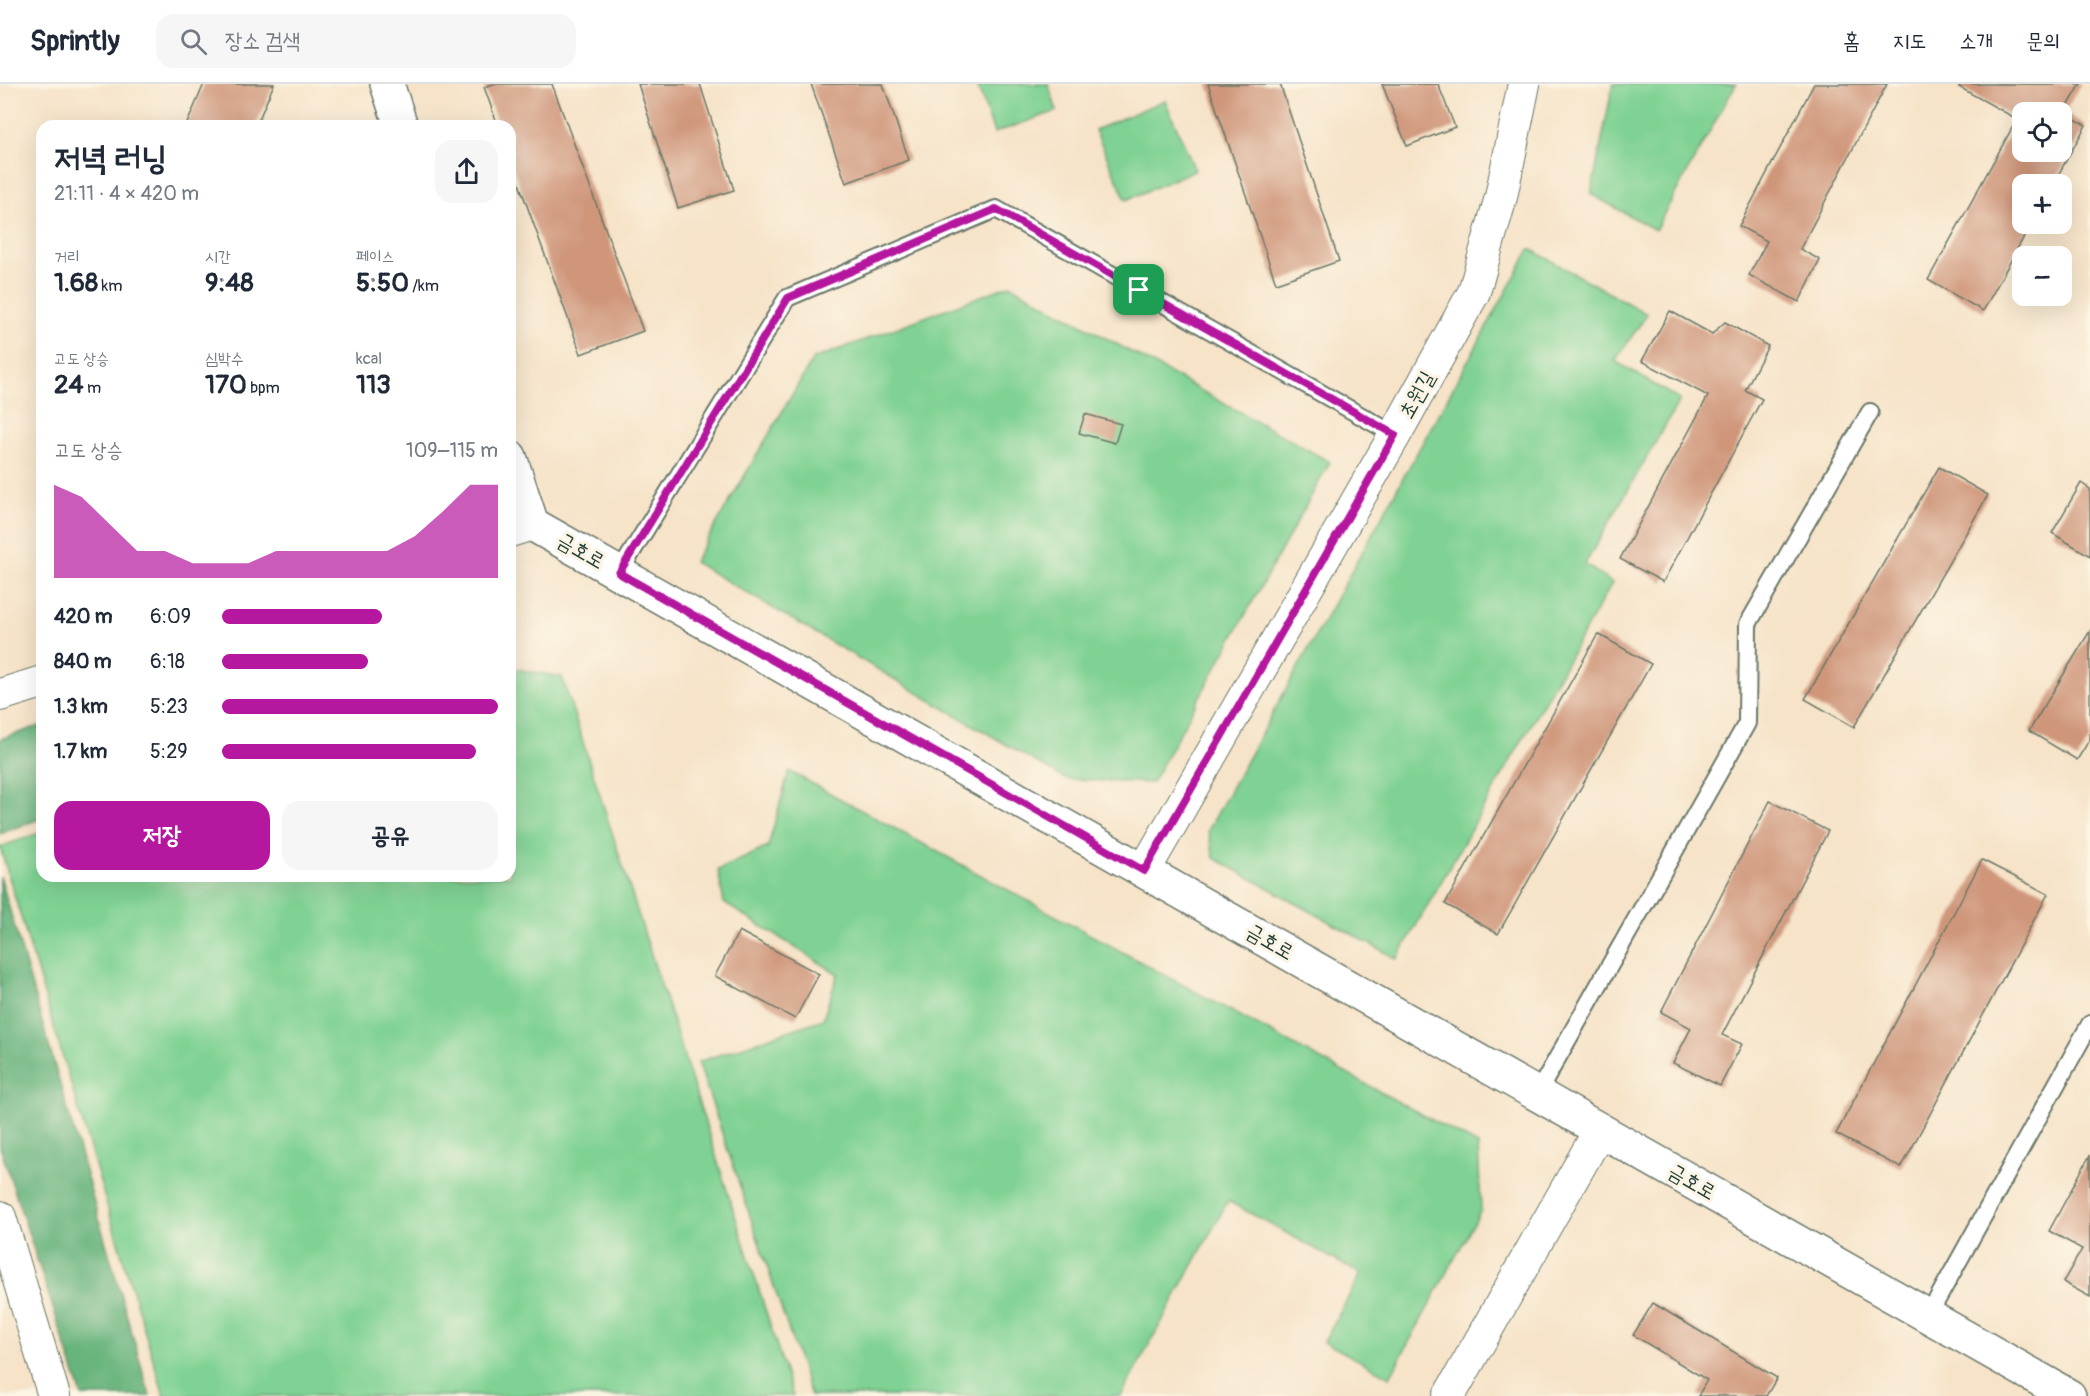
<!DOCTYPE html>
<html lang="ko">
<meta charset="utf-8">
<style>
:root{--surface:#fff;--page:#f6f6f7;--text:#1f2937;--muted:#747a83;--line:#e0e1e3;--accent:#b5179e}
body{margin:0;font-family:Pangolin,"Poor Story",sans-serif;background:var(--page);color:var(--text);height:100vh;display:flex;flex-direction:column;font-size:22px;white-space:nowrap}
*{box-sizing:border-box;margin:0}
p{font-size:20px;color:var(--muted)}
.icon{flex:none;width:33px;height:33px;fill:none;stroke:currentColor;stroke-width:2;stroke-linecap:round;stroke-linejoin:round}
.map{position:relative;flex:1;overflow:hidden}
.details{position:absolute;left:36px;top:36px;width:480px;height:762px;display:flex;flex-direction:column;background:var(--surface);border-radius:18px;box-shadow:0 6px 24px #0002}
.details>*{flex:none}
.tools{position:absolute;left:2012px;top:18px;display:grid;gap:12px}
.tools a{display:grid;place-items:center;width:60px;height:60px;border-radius:12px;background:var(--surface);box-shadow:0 6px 24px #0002;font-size:30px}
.pin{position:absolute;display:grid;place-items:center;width:51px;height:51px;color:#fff;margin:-26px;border-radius:12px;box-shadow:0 3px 9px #0006}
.round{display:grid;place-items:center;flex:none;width:63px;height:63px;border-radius:18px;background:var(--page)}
.summary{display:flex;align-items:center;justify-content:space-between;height:102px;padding:0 18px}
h1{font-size:33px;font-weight:800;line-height:45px}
.metrics{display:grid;grid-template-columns:repeat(3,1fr);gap:9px;height:102px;padding:6px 18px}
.metrics div{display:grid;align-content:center}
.metrics b{font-size:26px;font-weight:800}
.metrics small{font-size:16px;font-weight:400}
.metrics p{font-size:16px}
.chart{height:168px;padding:12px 18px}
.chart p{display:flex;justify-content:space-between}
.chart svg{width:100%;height:108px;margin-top:6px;fill:var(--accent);opacity:.7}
.cta{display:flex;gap:12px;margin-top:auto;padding:12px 18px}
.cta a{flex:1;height:69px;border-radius:18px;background:var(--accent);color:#fff;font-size:24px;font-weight:800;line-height:69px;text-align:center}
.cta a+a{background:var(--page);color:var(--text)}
ul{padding:0 18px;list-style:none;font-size:20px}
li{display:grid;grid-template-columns:96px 72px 1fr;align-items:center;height:45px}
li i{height:15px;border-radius:8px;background:var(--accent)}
header{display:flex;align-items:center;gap:36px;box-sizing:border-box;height:84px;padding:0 30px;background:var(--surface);border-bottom:2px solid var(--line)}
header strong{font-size:28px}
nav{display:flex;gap:33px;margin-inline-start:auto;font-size:21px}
.search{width:420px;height:54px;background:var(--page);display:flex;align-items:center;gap:15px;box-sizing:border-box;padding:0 21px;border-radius:18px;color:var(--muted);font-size:22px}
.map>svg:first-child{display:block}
</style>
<header>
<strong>Sprintly</strong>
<div class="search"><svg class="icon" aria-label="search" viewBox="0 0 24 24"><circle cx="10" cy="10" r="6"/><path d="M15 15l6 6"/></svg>장소 검색</div>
<nav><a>홈</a><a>지도</a><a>소개</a><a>문의</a></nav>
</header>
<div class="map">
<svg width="2090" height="1312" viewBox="0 0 2090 1312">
<rect width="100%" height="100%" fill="#fcf5e5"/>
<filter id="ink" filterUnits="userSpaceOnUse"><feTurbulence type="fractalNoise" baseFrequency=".0167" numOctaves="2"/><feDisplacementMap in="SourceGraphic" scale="12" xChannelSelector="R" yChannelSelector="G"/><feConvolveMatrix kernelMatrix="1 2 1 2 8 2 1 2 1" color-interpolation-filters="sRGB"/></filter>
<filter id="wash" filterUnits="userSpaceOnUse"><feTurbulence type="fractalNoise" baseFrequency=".008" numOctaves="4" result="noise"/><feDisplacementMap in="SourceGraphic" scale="24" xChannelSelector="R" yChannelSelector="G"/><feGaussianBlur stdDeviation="1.35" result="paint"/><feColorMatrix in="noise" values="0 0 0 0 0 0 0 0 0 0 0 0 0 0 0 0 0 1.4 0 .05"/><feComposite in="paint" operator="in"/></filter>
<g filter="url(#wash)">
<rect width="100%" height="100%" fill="#f6e3c8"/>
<g fill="#7fd293" stroke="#4f8864" stroke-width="1.5">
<path d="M977,0H1048L1057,27L994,49Z"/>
<path d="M1613,0H1736L1655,146L1591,110Z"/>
<path d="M1165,16L1195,86L1126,116L1095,46Z"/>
<path d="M1530,165L1647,230L1615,277L1680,316L1585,480L1612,499L1397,875L1214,774L1208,746Z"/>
<path d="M1010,201L1330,378L1152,699L1065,695L694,478L813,275Z"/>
<path d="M510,584L562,593L793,1312H164L0,763L42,748V792H510Z"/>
<path d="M789,687L1478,1061L1481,1126L1390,1293L1324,1258L1361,1190L1228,1117L1121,1312H811L698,978L823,935L838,890L724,819L718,786L768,763Z"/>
</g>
<g fill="#67b47d" stroke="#437858" stroke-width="1.5">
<path d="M42,641V734L0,750V655Z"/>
<path d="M0,792L150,1312H82L0,1063Z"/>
</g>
<g id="blocks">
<g fill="#cf967a" fill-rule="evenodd">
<path d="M204,0H274L256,42H186Z"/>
<path d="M493,0H552L643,247L581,270L510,75V42H498L484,3Z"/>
<path d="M638,0H700L734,106L678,124Z"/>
<path d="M811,0H883L909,76L846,99Z"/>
<path d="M1208,0H1280L1339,177L1276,199Z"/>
<path d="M1382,0H1438L1455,43L1407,62Z"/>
<path d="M1814,0H1887L1800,165L1820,176L1799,218L1749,191L1767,157L1739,142Z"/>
<path d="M1961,0H2081L2064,29L2086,41L2053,100H2022V140H2031L1983,227L1928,196L2017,35L1959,3ZM2022,28H2061V68H2022Z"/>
<path d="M1670,227L1712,250L1725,238L1768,262L1745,306L1762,315L1663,498L1620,475L1708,312L1642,277Z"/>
<path d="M1085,330L1121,340L1115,359L1079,349Z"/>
<path d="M1939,383L1988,411L1854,643L1805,615Z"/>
<path d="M2081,399L2090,405V472L2052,449Z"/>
<path d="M2090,547V655L2077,676L2029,647Z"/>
<path d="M1598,550L1651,580L1498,850L1445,820Z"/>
<path d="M1770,717L1828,747L1722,951L1742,960L1720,1002L1673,979L1691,944L1661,928Z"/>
<path d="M1982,776L2048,810L1901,1084L1836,1050Z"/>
<path d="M739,847L819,890L795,935L715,892Z"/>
<path d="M2090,1071V1213L2063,1198L2082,1165L2049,1147Z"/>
<path d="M1653,1219L1777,1294L1766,1312H1698L1707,1296L1633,1251Z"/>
</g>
</g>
</g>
<g filter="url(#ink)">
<use href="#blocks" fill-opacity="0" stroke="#6a7768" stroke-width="1.5"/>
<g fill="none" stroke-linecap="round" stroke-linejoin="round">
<g stroke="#6a7768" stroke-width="20">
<g id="service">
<path d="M619,489L787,214L996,125L1395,351"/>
<path d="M1537,1010L1747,639L1748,540L1870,328"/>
<path d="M1928,1232L2090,940"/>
</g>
</g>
<g stroke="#6a7768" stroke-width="34">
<g id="minor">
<path d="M510,447L532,440"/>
<path d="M0,611L42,598"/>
<path d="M1144,787L1395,351L1474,208L1501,113L1524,0"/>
<path d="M0,1133L54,1312"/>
<path d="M1449,1312L1600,1046"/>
</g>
</g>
<g stroke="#6a7768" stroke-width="36">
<g id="tertiary">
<path d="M387,0L401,42"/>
<path d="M510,373L532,440L2069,1312"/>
</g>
</g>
<use href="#service" stroke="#fff" stroke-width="16"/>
<use href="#minor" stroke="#fff" stroke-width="32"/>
<use href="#tertiary" stroke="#fff" stroke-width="33"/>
</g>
</g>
<g fill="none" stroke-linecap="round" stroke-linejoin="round" filter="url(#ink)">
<g stroke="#fff" stroke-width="12">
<path id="route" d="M996,125L1395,351L1144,787L619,489L788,214Z"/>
</g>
<use href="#route" stroke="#b5179e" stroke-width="8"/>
</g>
<g text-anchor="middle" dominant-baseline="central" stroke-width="6" stroke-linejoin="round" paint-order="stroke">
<g font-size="21" fill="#1f3d34" stroke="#fcf5e5">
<text transform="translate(1417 311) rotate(-61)">초원길</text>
<text transform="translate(581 467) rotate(30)">금호로</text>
<text transform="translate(1270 858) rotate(30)">금호로</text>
<text transform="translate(1692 1098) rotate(30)">금호로</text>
</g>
</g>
</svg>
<div class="tools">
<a><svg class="icon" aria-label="locate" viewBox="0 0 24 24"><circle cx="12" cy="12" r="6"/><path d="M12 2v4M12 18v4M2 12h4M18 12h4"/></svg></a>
<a>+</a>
<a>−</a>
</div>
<div class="pin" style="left:1139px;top:206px;background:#1e9e55"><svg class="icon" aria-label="arrive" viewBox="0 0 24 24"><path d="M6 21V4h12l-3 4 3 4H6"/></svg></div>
<section class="details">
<div class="summary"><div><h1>저녁 러닝</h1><p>21:11 · 4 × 420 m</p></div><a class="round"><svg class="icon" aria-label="share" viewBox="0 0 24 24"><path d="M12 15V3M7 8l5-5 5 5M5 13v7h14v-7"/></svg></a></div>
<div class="metrics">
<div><p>거리</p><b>1.68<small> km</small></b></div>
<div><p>시간</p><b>9:48</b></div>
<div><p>페이스</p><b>5:50<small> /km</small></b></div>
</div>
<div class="metrics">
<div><p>고도 상승</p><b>24<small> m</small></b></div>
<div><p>심박수</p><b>170<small> bpm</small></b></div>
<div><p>kcal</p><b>113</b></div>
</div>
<div class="chart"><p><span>고도 상승</span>109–115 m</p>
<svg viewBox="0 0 160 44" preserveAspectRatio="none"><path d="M0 44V6L10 11L20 22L30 33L40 33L50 38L60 38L70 38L80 33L90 33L100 33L110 33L120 33L130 27L140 17L150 6L160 6V44z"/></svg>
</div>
<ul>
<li><b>420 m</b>6:09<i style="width:58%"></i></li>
<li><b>840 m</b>6:18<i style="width:53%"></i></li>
<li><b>1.3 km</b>5:23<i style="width:100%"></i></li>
<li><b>1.7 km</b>5:29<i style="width:92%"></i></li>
</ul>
<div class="cta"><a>저장</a><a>공유</a></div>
</section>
</div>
